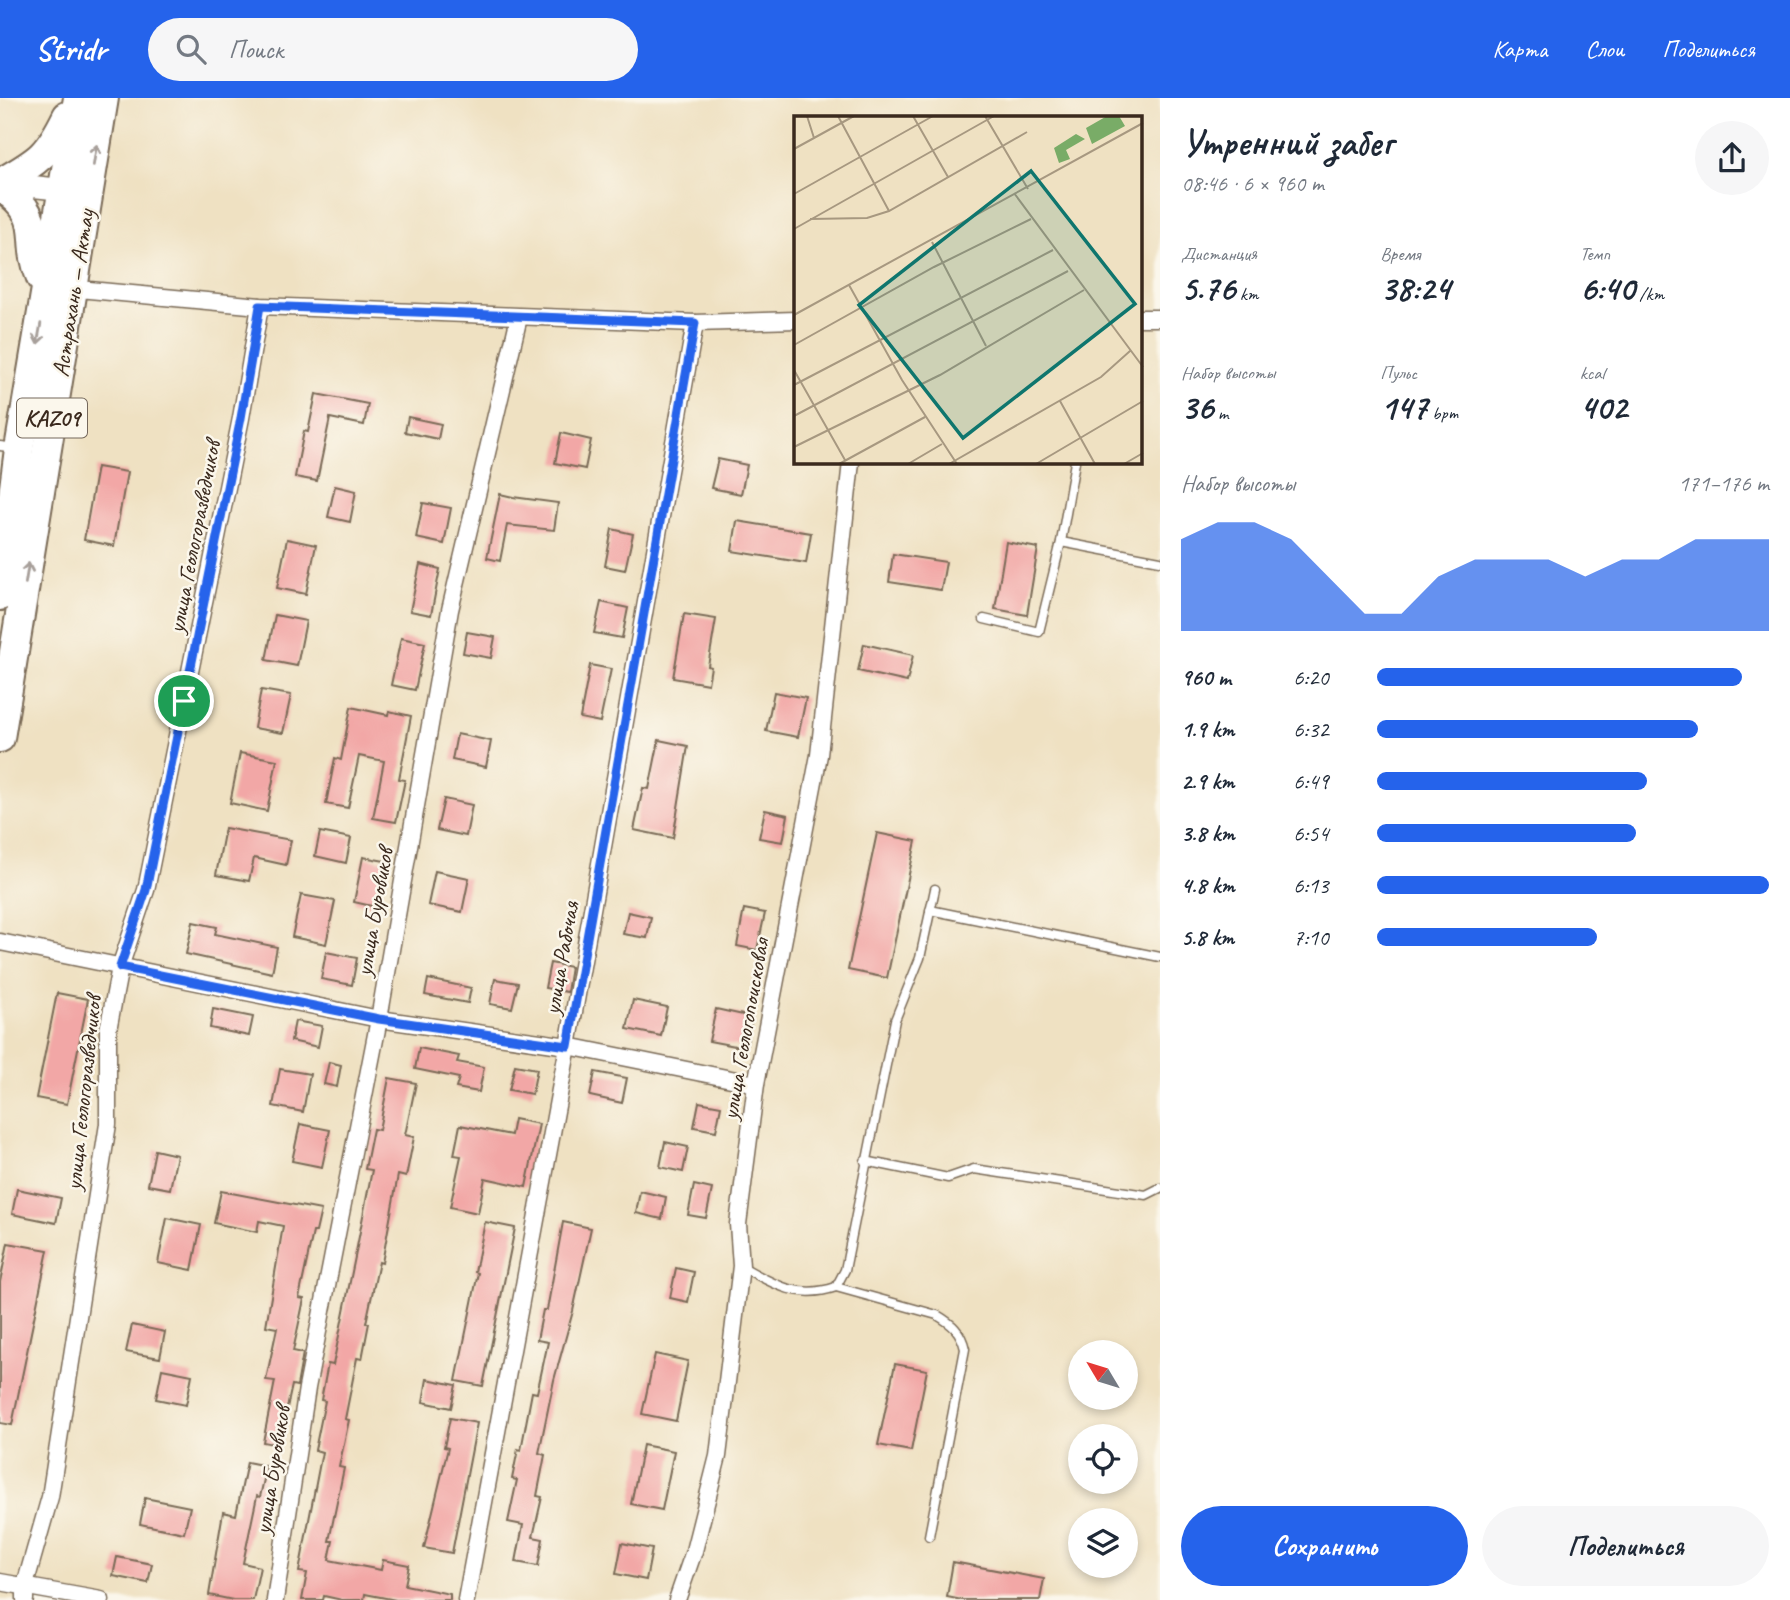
<!DOCTYPE html>
<html lang="ru">
<meta charset="utf-8">
<style>
:root{--surface:#fff;--page:#f6f6f7;--text:#1f2937;--muted:#747a83;--accent:#2563eb}
body{margin:0;font-family:Caveat,sans-serif;background:var(--page);color:var(--text);height:100vh;display:flex;flex-direction:column;font-size:26px;white-space:nowrap}
*{box-sizing:border-box;margin:0}
p{font-size:23px;color:var(--muted)}
.icon{flex:none;width:38px;height:38px;fill:none;stroke:currentColor;stroke-width:2;stroke-linecap:round;stroke-linejoin:round}
.map{position:relative;flex:1;overflow:hidden}
.side{display:flex;flex-direction:column;background:var(--surface);width:630px}
.side>*{flex:none}
.needle{width:46px;rotate:308deg}
.controls{position:absolute;left:1068px;top:1242px;display:grid;gap:14px}
.controls a{display:grid;place-items:center;width:70px;height:70px;border-radius:50%;background:var(--surface);box-shadow:0 4px 10px #0003;font-size:35px}
.pin{position:absolute;display:grid;place-items:center;width:60px;height:60px;color:#fff;margin:-30px;border:4px solid #fff;border-radius:50%;box-shadow:0 2px 7px #0007}
.round{display:grid;place-items:center;flex:none;width:74px;height:74px;border-radius:37px;background:var(--page)}
.head{display:flex;align-items:center;justify-content:space-between;height:119px;padding:0 21px}
h1{font-size:38px;font-weight:600;line-height:52px}
.figures{display:grid;grid-template-columns:repeat(3,1fr);gap:10px;height:119px;padding:7px 21px}
.figures div{display:grid;align-content:center}
.figures b{font-size:35px;font-weight:600}
.figures small{font-size:19px;font-weight:400}
.figures p{font-size:19px}
.chart{height:196px;padding:14px 21px}
.chart p{display:flex;justify-content:space-between}
.chart svg{width:100%;height:126px;margin-top:7px;fill:var(--accent);opacity:.7}
.button{display:flex;gap:14px;margin-top:auto;padding:14px 21px}
.button a{flex:1;height:80px;border-radius:42px;background:var(--accent);color:#fff;font-size:28px;font-weight:600;line-height:80px;text-align:center}
.button a+a{background:var(--page);color:var(--text)}
ul{padding:0 21px;list-style:none;font-size:23px}
li{display:grid;grid-template-columns:112px 84px 1fr;align-items:center;height:52px}
li i{height:18px;border-radius:9px;background:var(--accent)}
header{display:flex;align-items:center;gap:42px;box-sizing:border-box;height:98px;padding:0 35px;background:var(--accent);color:#fff}
header strong{font-size:33px}
nav{display:flex;gap:38px;margin-inline-start:auto;font-size:24px}
.search{width:490px;height:63px;background:var(--page);display:flex;align-items:center;gap:18px;box-sizing:border-box;padding:0 24px;border-radius:38px;color:var(--muted);font-size:26px}
main{display:flex;flex:1;min-height:0}
.map>svg:first-child{display:block}
</style>
<header>
<strong>Stridr</strong>
<div class="search"><svg class="icon" aria-label="search" viewBox="0 0 24 24"><circle cx="10" cy="10" r="6"/><path d="M15 15l6 6"/></svg>Поиск</div>
<nav><a>Карта</a><a>Слои</a><a>Поделиться</a></nav>
</header>
<main>
<div class="map">
<svg width="1160" height="1502" viewBox="0 0 1160 1502">
<rect width="100%" height="100%" fill="#fbf7ec"/>
<filter id="ink" filterUnits="userSpaceOnUse"><feTurbulence type="fractalNoise" baseFrequency=".0143" numOctaves="2"/><feDisplacementMap in="SourceGraphic" scale="14" xChannelSelector="R" yChannelSelector="G"/><feConvolveMatrix kernelMatrix="1 2 1 2 8 2 1 2 1" color-interpolation-filters="sRGB"/></filter>
<filter id="wash" filterUnits="userSpaceOnUse"><feTurbulence type="fractalNoise" baseFrequency=".00686" numOctaves="4" result="noise"/><feDisplacementMap in="SourceGraphic" scale="28" xChannelSelector="R" yChannelSelector="G"/><feGaussianBlur stdDeviation="1.57" result="paint"/><feColorMatrix in="noise" values="0 0 0 0 0 0 0 0 0 0 0 0 0 0 0 0 0 1.4 0 .05"/><feComposite in="paint" operator="in"/></filter>
<g filter="url(#wash)">
<rect width="100%" height="100%" fill="#efe1c2"/>
<g id="blocks">
<g fill="#f2a7a6">
<path d="M316,296L368,306L364,327L330,320L317,383L295,379L304,333L308,334Z"/>
<path d="M408,319L441,326L438,341L405,334Z"/>
<path d="M561,335L591,342L585,371L555,365Z"/>
<path d="M718,361L747,367L741,396L711,390Z"/>
<path d="M97,369L127,374L114,448L84,442Z"/>
<path d="M335,388L356,393L350,424L328,419Z"/>
<path d="M500,396L513,399L558,405L554,432L507,427L500,463L487,460Z"/>
<path d="M423,405L451,410L444,446L416,440Z"/>
<path d="M737,423L811,435L806,465L732,453Z"/>
<path d="M612,431L633,436L625,472L605,468Z"/>
<path d="M287,441L316,447L306,496L277,490Z"/>
<path d="M1006,444L1038,450L1027,517L995,511Z"/>
<path d="M893,456L946,464L941,492L889,484Z"/>
<path d="M420,466L440,471L431,517L410,513Z"/>
<path d="M601,504L628,510L622,540L594,535Z"/>
<path d="M684,516L716,521L708,568L711,569L708,586L673,580Z"/>
<path d="M275,517L306,523L297,568L266,562Z"/>
<path d="M467,534L495,539L491,560L463,555Z"/>
<path d="M401,540L425,545L415,592L391,587Z"/>
<path d="M864,546L913,557L907,584L858,573Z"/>
<path d="M590,567L611,571L600,624L580,620Z"/>
<path d="M261,592L291,597L283,635L254,630Z"/>
<path d="M774,594L806,600L798,639L766,633Z"/>
<path d="M351,609L388,617L389,613L411,618L399,681L405,682L396,724L373,720L384,663L359,658L348,710L326,706L335,660L341,662Z"/>
<path d="M457,636L491,643L486,669L452,662Z"/>
<path d="M659,642L688,648L673,740L634,732L643,690L649,691Z"/>
<path d="M240,655L277,662L267,713L230,705Z"/>
<path d="M444,701L472,707L466,738L437,732Z"/>
<path d="M765,712L788,717L783,744L759,740Z"/>
<path d="M225,730L291,742L286,767L254,760L249,783L216,777Z"/>
<path d="M320,734L351,740L346,765L315,758Z"/>
<path d="M877,735L916,743L887,880L848,872Z"/>
<path d="M363,759L385,763L376,809L354,804Z"/>
<path d="M435,773L469,780L462,814L428,807Z"/>
<path d="M301,797L335,803L326,846L292,839Z"/>
<path d="M744,811L765,815L757,852L737,848Z"/>
<path d="M628,814L651,819L647,840L623,836Z"/>
<path d="M193,824L217,829L215,836L277,849L272,875L186,856Z"/>
<path d="M326,854L357,860L352,887L321,881Z"/>
<path d="M550,865L571,869L567,894L545,890Z"/>
<path d="M428,881L471,890L468,905L425,897Z"/>
<path d="M495,881L518,885L512,910L490,906Z"/>
<path d="M57,895L88,901L67,1006L36,1000Z"/>
<path d="M633,902L667,909L661,938L627,931Z"/>
<path d="M213,911L253,919L249,938L210,930Z"/>
<path d="M716,911L752,919L746,950L709,943Z"/>
<path d="M295,923L322,928L318,949L291,943Z"/>
<path d="M419,950L459,958L457,964L484,969L479,994L456,990L459,980L415,971Z"/>
<path d="M329,964L341,967L337,989L324,986Z"/>
<path d="M515,967L537,971L532,996L509,992Z"/>
<path d="M280,971L310,976L303,1014L273,1008Z"/>
<path d="M595,974L627,980L622,1005L590,998Z"/>
<path d="M389,980L416,985L405,1037L414,1039L406,1079L398,1077L382,1165L379,1164L366,1225H369L362,1261L357,1260L345,1321L349,1322L339,1369L344,1370L329,1443H333L329,1462L381,1472L383,1462L409,1467L405,1487L450,1496V1502H396L365,1496L364,1502H342L324,1498L323,1502H302L307,1475L299,1474L322,1354L315,1352L325,1303L321,1302L328,1266L333,1267L355,1159L372,1072L365,1071L373,1031L379,1032Z"/>
<path d="M699,1004L721,1008L716,1033L694,1029Z"/>
<path d="M514,1021L539,1026L526,1089L485,1080L478,1115L450,1109L461,1058L454,1057L460,1027L511,1037Z"/>
<path d="M300,1026L330,1032L322,1069L292,1063Z"/>
<path d="M665,1044L688,1049L683,1074L660,1069Z"/>
<path d="M155,1052L177,1057L170,1091L148,1087Z"/>
<path d="M694,1087L712,1091L706,1120L688,1117Z"/>
<path d="M17,1091L61,1100L56,1125L12,1116Z"/>
<path d="M221,1093L321,1112L316,1134H313L299,1200L304,1201L293,1253L303,1255L297,1288L292,1287L279,1347L263,1344L275,1283L266,1282L277,1230L266,1228L283,1128L259,1123L257,1134L214,1125Z"/>
<path d="M640,1093L666,1099L662,1121L636,1115Z"/>
<path d="M167,1120L201,1127L192,1172L158,1165Z"/>
<path d="M485,1124L515,1130L483,1288L456,1283L478,1175L475,1174Z"/>
<path d="M563,1124L591,1130L573,1213L554,1282L539,1355L545,1357L537,1398L542,1399L533,1439L543,1441L538,1468L516,1464L523,1427L508,1424L517,1382L512,1381L518,1351L521,1352L532,1294L537,1295L548,1244L537,1242L543,1212H547Z"/>
<path d="M8,1145L48,1152L12,1327L0,1325V1184Z"/>
<path d="M676,1170L694,1174L688,1204L670,1200Z"/>
<path d="M132,1227L165,1234L160,1260L126,1254Z"/>
<path d="M655,1256L688,1263L676,1323L642,1316Z"/>
<path d="M895,1266L927,1272L911,1353L878,1347Z"/>
<path d="M162,1271L192,1277L186,1307L156,1301Z"/>
<path d="M427,1281L456,1287L451,1310L423,1304Z"/>
<path d="M450,1320L477,1325L452,1455L424,1450L448,1350L444,1349Z"/>
<path d="M643,1347L674,1353L662,1412L631,1406Z"/>
<path d="M247,1364L267,1368L260,1399L257,1398L243,1465L260,1469L253,1502H233L209,1497L223,1414L236,1417Z"/>
<path d="M145,1400L190,1409L184,1435L140,1426Z"/>
<path d="M622,1445L652,1451L646,1482L616,1476Z"/>
<path d="M117,1459L152,1466L148,1485L113,1478Z"/>
<path d="M953,1464L1044,1481L1040,1502H962L947,1499Z"/>
</g>
</g>
</g>
<g filter="url(#ink)">
<use href="#blocks" fill-opacity="0" stroke="#7a6a57" stroke-width="2"/>
<g fill="none" stroke-linecap="round" stroke-linejoin="round">
<g stroke="#7a6a57" stroke-width="11">
<g id="service">
<path d="M0,348L16,350"/>
<path d="M1061,444L1160,463"/>
<path d="M984,521L1039,534L1061,444L1075,364"/>
<path d="M930,812L1160,859"/>
<path d="M865,1063L948,1080L974,1071L1146,1097L1160,1090"/>
<path d="M741,1168C773,1186 798,1202 836,1189L845,1172L895,922L920,860L935,791"/>
<path d="M836,1189L937,1217C952,1226 961,1233 965,1251L929,1438"/>
</g>
</g>
<g stroke="#7a6a57" stroke-width="19">
<g id="minor">
<path d="M68,190L260,208L695,225L796,222"/>
<path d="M1141,220H1160"/>
<path d="M0,844L379,921L568,948L756,986"/>
<path d="M0,1484L101,1502"/>
<path d="M25,1502V1487L50,1399L108,1026V932L120,869L146,792L241,320L260,208"/>
<path d="M275,1502L307,1290L379,921L450,512L519,219"/>
<path d="M466,1502L568,948L695,225"/>
<path d="M677,1502L694,1453L718,1358L741,1168L738,1126L756,986L819,657L851,364"/>
</g>
</g>
<g stroke="#7a6a57" stroke-width="24">
<path id="tertiary" d="M0,85L76,93"/>
</g>
<g stroke="#7a6a57" stroke-width="32">
<g id="trunk">
<path d="M0,85C38,63 47,59 67,18"/>
<path d="M0,88C49,122 23,137 41,180"/>
<path d="M0,498L19,351L78,0"/>
<path d="M0,640L104,0"/>
</g>
</g>
<use href="#service" stroke="#fff" stroke-width="8"/>
<use href="#minor" stroke="#fff" stroke-width="16"/>
<use href="#tertiary" stroke="#fff" stroke-width="21"/>
<use href="#trunk" stroke="#fff" stroke-width="28"/>
</g>
<defs><path id="oneway-shaft" d="M-6 0H5M1.5-3L5.5 0L1.5 3" fill="none" stroke-width="1.6" stroke-linecap="round" stroke-linejoin="round" transform="scale(1.75)"/></defs>
<g stroke="#a79f9a">
<use href="#oneway-shaft" transform="translate(95 57) rotate(-81)"/>
<use href="#oneway-shaft" transform="translate(39 236) rotate(100)"/>
<use href="#oneway-shaft" transform="translate(27 475) rotate(-81)"/>
</g>
</g>
<g fill="none" stroke-linecap="round" stroke-linejoin="round" filter="url(#ink)">
<g stroke="#fff" stroke-width="14">
<path id="route" d="M260,208L695,225L568,948L379,921L120,869L146,792L241,320Z"/>
</g>
<use href="#route" stroke="#2563eb" stroke-width="9"/>
</g>
<g text-anchor="middle" dominant-baseline="central" stroke-width="5" stroke-linejoin="round" paint-order="stroke">
<rect fill="#fbf7ec" stroke="#75685c" stroke-width="2" x="17" y="300.5" width="70" height="39" rx="5"/>
<g font-size="23" font-weight="bold" fill="#3b2a1e">
<text x="52" y="320">KAZ09</text>
</g>
<g font-size="24" fill="#3b2a1e" stroke="#fbf7ec">
<text transform="translate(73 195) rotate(-81)">Астрахань — Актау</text>
<text transform="translate(194 439) rotate(-79)">улица Геологоразведчиков</text>
<text transform="translate(374 814) rotate(-80)">улица Буровиков</text>
<text transform="translate(561 860) rotate(-80)">улица Рабочая</text>
<text transform="translate(745 931) rotate(-80)">улица Геологопоисковая</text>
<text transform="translate(83 995) rotate(-84)">улица Геологоразведчиков</text>
<text transform="translate(272 1372) rotate(-81)">улица Буровиков</text>
</g>
</g>
<g transform="translate(794 18)">
<rect width="348" height="348" fill="#efe1c2"/>
<path d="M313,0H325L331,10L298,28L292,12ZM282,18L291,23L272,34L276,43L265,47L260,32Z" fill="#79ac67"/>
<path fill="none" stroke="#a79880" stroke-width="2" d="M13,0L20,22M44,0L95,95M119,0L154,61M191,0L234,73M0,33L60,0M220,77L349,251M0,78L139,0M16,103L73,102L95,95L233,16M0,113L200,0M138,126L192,230M55,169L108,264L163,348M0,199L349,7M0,229L140,151L237,103M0,254L51,344M0,269L259,134M266,285L301,348M0,300L274,155M0,331L146,259L290,174M45,348L131,301M114,348L148,328M155,348L307,261L336,235M242,348L349,285M330,348L349,337"/>
<path fill="#0f766e" fill-opacity="0.15" stroke="#0f766e" stroke-width="3.5" d="M237,55L341,188L169,322L65,189Z"/>
<rect width="348" height="348" fill="none" stroke="#3b2a1e" stroke-width="3.5"/>
</g>
</svg>
<div class="controls">
<a><svg class="needle" viewBox="-14 -14 28 28"><path d="M0-13l5 13h-10z" fill="#e53935"/><path d="M0 13l5-13h-10z" fill="#747a83"/></svg></a>
<a><svg class="icon" aria-label="locate" viewBox="0 0 24 24"><circle cx="12" cy="12" r="6"/><path d="M12 2v4M12 18v4M2 12h4M18 12h4"/></svg></a>
<a><svg class="icon" aria-label="layers" viewBox="0 0 24 24"><path d="M12 4l9 5-9 5-9-5zM3 14l9 5 9-5"/></svg></a>
</div>
<div class="pin" style="left:184px;top:603px;background:#1e9e55"><svg class="icon" aria-label="arrive" viewBox="0 0 24 24"><path d="M6 21V4h12l-3 4 3 4H6"/></svg></div>
</div>
<section class="side">
<div class="head"><div><h1>Утренний забег</h1><p>08:46 · 6 × 960 m</p></div><a class="round"><svg class="icon" aria-label="share" viewBox="0 0 24 24"><path d="M12 15V3M7 8l5-5 5 5M5 13v7h14v-7"/></svg></a></div>
<div class="figures">
<div><p>Дистанция</p><b>5.76<small> km</small></b></div>
<div><p>Время</p><b>38:24</b></div>
<div><p>Темп</p><b>6:40<small> /km</small></b></div>
</div>
<div class="figures">
<div><p>Набор высоты</p><b>36<small> m</small></b></div>
<div><p>Пульс</p><b>147<small> bpm</small></b></div>
<div><p>kcal</p><b>402</b></div>
</div>
<div class="chart"><p><span>Набор высоты</span>171–176 m</p>
<svg viewBox="0 0 160 44" preserveAspectRatio="none"><path d="M0 44V12L10 6L20 6L30 12L40 25L50 38L60 38L70 25L80 19L90 19L100 19L110 25L120 19L130 19L140 12L150 12L160 12V44z"/></svg>
</div>
<ul>
<li><b>960 m</b>6:20<i style="width:93%"></i></li>
<li><b>1.9 km</b>6:32<i style="width:82%"></i></li>
<li><b>2.9 km</b>6:49<i style="width:69%"></i></li>
<li><b>3.8 km</b>6:54<i style="width:66%"></i></li>
<li><b>4.8 km</b>6:13<i style="width:100%"></i></li>
<li><b>5.8 km</b>7:10<i style="width:56%"></i></li>
</ul>
<div class="button"><a>Сохранить</a><a>Поделиться</a></div>
</section>
</main>
